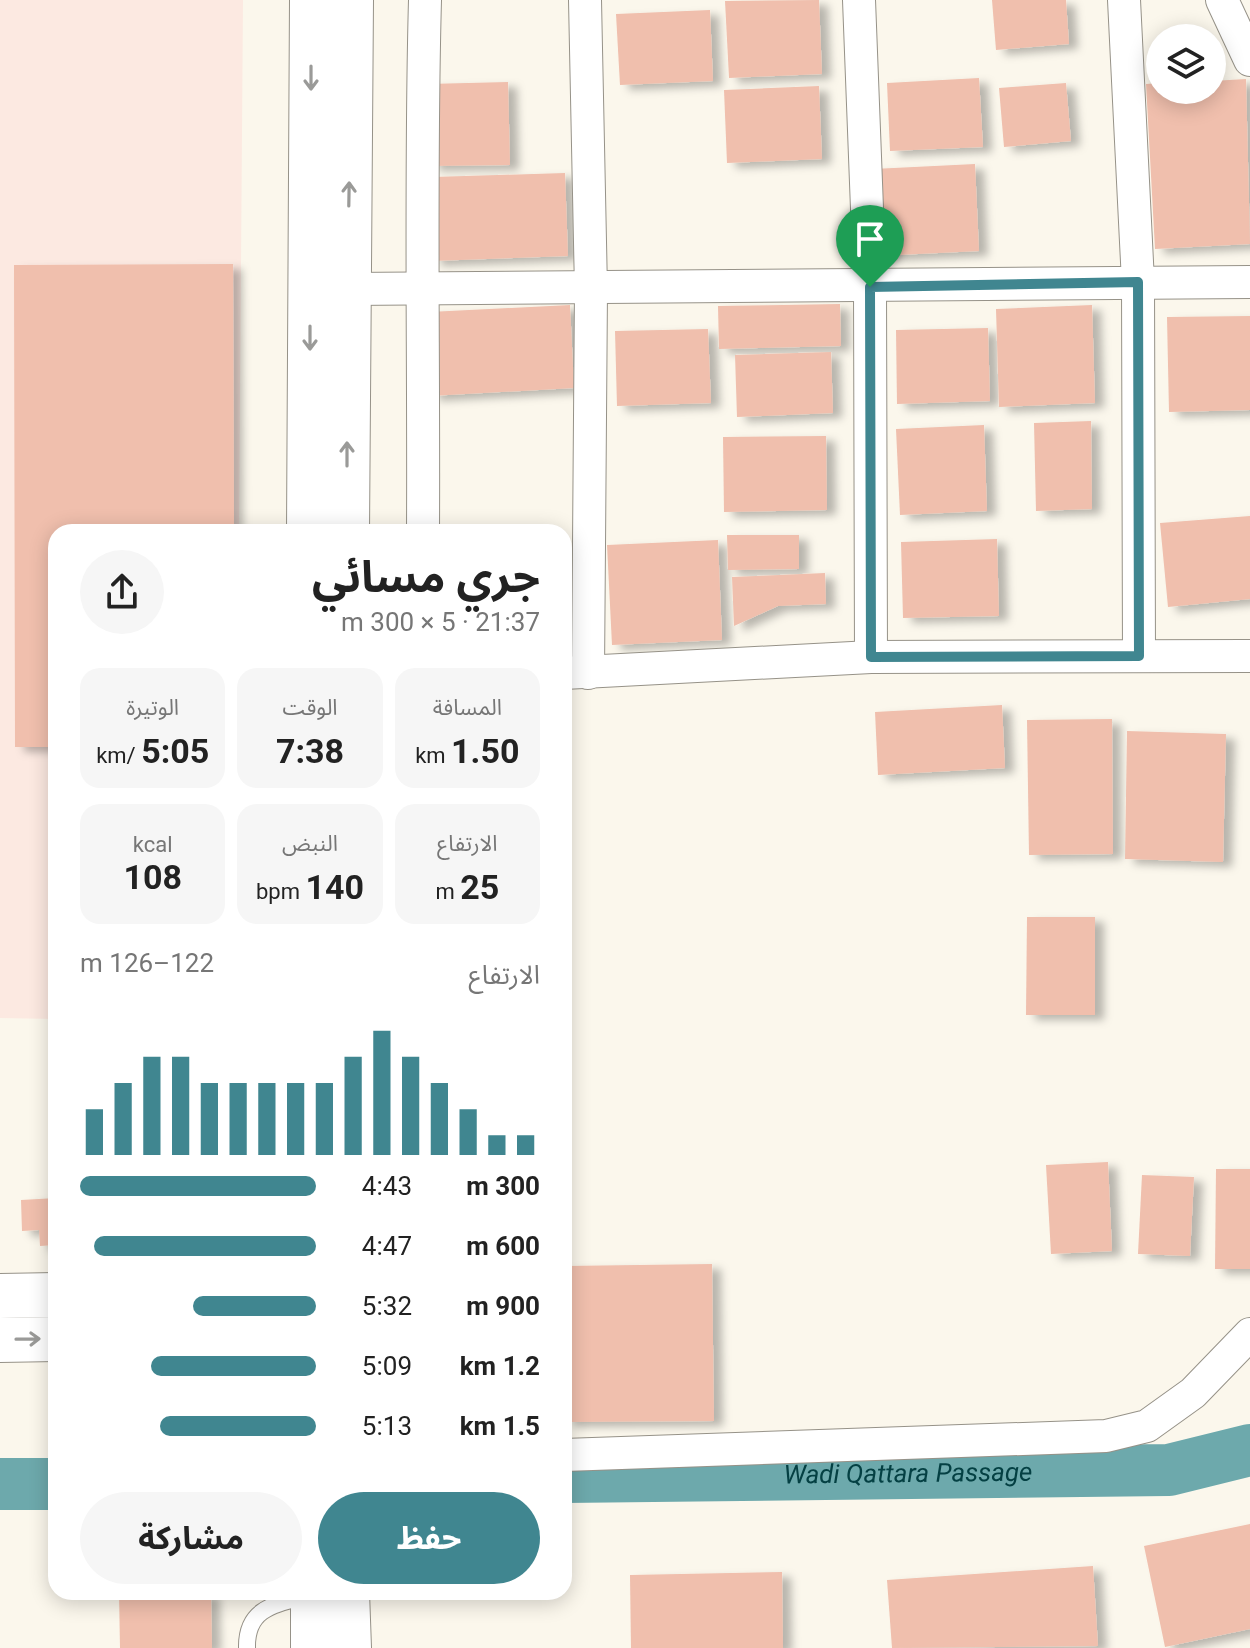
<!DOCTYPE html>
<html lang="ar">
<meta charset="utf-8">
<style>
:root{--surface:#fff;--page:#f6f6f6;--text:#222;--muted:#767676;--accent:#408690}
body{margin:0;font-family:Roboto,"Noto Sans Arabic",sans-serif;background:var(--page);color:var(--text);direction:rtl;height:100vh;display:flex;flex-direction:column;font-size:30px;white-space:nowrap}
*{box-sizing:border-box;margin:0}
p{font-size:26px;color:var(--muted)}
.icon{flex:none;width:44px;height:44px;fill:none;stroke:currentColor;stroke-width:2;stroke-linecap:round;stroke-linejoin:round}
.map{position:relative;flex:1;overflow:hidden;direction:ltr}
.side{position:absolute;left:48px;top:524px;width:524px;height:1076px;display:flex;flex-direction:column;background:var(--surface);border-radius:24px;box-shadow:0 4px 20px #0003;direction:rtl}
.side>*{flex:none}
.fabs{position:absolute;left:1146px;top:24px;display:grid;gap:16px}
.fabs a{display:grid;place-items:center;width:80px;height:80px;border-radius:50%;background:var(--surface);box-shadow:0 4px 20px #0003;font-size:40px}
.pin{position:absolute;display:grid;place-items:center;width:68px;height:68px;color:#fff;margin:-82px -34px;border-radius:50% 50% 50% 0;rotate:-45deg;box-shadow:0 0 8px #0007}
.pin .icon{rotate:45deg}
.round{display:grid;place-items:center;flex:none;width:84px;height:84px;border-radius:42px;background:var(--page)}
.overview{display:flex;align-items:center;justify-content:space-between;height:136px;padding:0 32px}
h1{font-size:44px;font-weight:700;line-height:60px}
.metrics{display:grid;grid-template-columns:repeat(3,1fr);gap:12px;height:136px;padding:8px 32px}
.metrics div{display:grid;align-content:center;border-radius:20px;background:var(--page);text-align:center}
.metrics b{font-size:34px;font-weight:700}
.metrics small{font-size:22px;font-weight:400}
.metrics p{font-size:22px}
.chart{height:224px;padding:16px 32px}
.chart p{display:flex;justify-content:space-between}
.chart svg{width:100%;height:144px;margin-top:8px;stroke:var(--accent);stroke-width:6}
.primary-button{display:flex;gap:16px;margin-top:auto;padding:16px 32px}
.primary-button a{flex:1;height:92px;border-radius:48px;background:var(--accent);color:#fff;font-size:32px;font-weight:700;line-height:92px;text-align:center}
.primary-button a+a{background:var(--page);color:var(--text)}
ul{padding:0 32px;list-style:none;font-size:26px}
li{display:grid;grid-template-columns:128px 96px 1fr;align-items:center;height:60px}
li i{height:20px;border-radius:10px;background:var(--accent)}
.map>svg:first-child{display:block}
</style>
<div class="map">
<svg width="1250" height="1648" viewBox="0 0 1250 1648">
<defs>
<filter id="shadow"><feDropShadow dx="9" dy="5" stdDeviation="4" flood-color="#0004"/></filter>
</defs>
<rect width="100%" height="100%" fill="#fbf7ec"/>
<path fill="#fce9e1" d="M0,0H243L239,532H56V1019L0,1018Z"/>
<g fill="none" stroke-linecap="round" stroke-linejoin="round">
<g stroke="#6da9ac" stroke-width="52">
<path id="s1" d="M564,1477L1169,1470L1250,1450"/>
<path d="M0,1484H56"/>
</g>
</g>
<g fill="#f0bfad" filter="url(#shadow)">
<path d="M819,0L822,74L729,78L725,1Z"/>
<path d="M992,0H1066L1069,44L996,50Z"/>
<path d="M710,10L713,81L620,85L616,14Z"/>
<path d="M979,78L983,147L890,151L887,83Z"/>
<path d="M1246,79L1250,244L1155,249L1146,84L1160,83V90H1212V81Z"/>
<path d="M508,82L510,165L430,166L427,84Z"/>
<path d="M1066,83L1071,141L1004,147L999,88Z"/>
<path d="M819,86L822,159L727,163L724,90Z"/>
<path d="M975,164L979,251L877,256L873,169Z"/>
<path d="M565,173L568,256L432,261V177Z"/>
<path d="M233,264L234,532H56V747H15L14,265Z"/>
<path d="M840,304L841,346L719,349L718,306Z"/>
<path d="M570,305L574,388L430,396L429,312Z"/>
<path d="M1092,305L1095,403L999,407L996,309Z"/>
<path d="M1250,316V410L1169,412L1167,317Z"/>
<path d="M988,328L990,401L897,404L896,330Z"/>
<path d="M708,329L711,403L617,406L615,331Z"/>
<path d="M831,352L833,413L737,417L735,355Z"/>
<path d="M1091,421L1092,509L1036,511L1034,423Z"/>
<path d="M984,425L987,511L900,515L896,429Z"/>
<path d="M826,436L827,510L724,512L723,437Z"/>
<path d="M1250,516V599L1168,607L1160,523Z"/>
<path d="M727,535H799V569L728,570Z"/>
<path d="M997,539L999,616L903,618L901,542Z"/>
<path d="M718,540L722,640L612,645L607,545Z"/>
<path d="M825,573L826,604L778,606L734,626L732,577Z"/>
<path d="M1002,705L1005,768L878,775L875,712Z"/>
<path d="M1112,719L1113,854L1029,855L1027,720Z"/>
<path d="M1127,731L1226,734L1223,862L1125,859Z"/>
<path d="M1027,917H1095V1015H1026Z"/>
<path d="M1108,1162L1112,1251L1051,1254L1046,1165Z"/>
<path d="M1216,1169H1250V1269H1215Z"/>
<path d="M1142,1175L1194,1177L1190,1256L1138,1254Z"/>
<path d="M56,1198V1245L40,1246L39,1230L22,1231L21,1200Z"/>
<path d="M712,1264L714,1421L564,1422V1266Z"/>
<path d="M1250,1524V1629L1165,1647L1144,1546Z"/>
<path d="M1093,1566L1098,1646L892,1648L887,1580Z"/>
<path d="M782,1572L783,1648H631L630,1575Z"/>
<path d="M119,1592H211L212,1648H120Z"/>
</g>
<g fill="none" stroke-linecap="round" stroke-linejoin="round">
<g stroke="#969288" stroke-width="18">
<path id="lane" d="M247,1648C246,1606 278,1604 311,1595"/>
</g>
<g stroke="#969288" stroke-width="34">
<g id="street">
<path d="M585,0L591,290L588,673"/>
<path d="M859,0L870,287L871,657"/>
<path d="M1124,0L1138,282L1139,656"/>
<path d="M1222,0L1250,60"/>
<path d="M348,289L1250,282"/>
<path d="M423,532C424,354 420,177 425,0"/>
<path d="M564,673L871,657L1250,656"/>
<path d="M564,1455L1106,1436L1147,1426L1193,1393L1250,1334"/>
</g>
</g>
<g stroke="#969288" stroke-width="46">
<g id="secondary">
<path d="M0,1296L56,1295"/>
<path d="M0,1340L56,1339"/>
</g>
</g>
<g stroke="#969288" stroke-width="46">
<g id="highway">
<path d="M309,532L312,0"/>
<path d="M347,532L351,0"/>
<path d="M313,1592V1648"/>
<path d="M347,1592L349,1648"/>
</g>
</g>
<use href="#lane" stroke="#fff" stroke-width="16"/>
<use href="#street" stroke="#fff" stroke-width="32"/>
<use href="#secondary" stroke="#fff" stroke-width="44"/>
<use href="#highway" stroke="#fff" stroke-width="44"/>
</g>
<defs><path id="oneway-shaft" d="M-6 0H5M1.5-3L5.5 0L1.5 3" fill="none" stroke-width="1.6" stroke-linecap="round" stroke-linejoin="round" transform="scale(2)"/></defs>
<g stroke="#9a9a98">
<use href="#oneway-shaft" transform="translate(311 78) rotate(90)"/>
<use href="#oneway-shaft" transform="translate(349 194) rotate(-89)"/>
<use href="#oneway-shaft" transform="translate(310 338) rotate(90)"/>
<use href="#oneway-shaft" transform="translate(347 454) rotate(-90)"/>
<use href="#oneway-shaft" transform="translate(28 1339) rotate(-1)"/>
</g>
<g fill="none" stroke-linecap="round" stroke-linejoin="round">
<g stroke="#fff" stroke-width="16">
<path id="route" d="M1138,282L1139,656L871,657L870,287Z"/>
</g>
<use href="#route" stroke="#408690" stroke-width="10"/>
</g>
<g text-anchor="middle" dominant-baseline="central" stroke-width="8" stroke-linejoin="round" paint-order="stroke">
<g font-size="26" font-style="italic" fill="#044043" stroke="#fff">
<text stroke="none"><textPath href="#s1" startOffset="344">Wadi Qattara Passage</textPath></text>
</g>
</g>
</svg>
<div class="fabs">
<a><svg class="icon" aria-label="layers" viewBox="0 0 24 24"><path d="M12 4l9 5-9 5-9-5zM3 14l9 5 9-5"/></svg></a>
</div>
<div class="pin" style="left:870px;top:287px;background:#1e9e55"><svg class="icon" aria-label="arrive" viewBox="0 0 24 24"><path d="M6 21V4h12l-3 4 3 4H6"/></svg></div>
<section class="side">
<div class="overview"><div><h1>جري مسائي</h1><p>21:37 · 5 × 300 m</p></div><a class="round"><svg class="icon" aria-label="share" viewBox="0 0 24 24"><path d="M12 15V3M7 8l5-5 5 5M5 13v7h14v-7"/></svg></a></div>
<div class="metrics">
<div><p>المسافة</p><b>1.50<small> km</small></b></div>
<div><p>الوقت</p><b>7:38</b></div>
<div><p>الوتيرة</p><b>5:05<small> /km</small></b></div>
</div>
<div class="metrics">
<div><p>الارتفاع</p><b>25<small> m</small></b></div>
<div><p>النبض</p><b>140<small> bpm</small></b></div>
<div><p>kcal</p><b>108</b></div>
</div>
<div class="chart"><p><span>الارتفاع</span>122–126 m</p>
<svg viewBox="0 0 160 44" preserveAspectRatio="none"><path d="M5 44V30M15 44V22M25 44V14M35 44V14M45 44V22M55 44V22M65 44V22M75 44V22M85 44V22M95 44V14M105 44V6M115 44V14M125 44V22M135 44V30M145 44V38M155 44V38"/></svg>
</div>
<ul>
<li><b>300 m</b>4:43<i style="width:100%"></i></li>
<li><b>600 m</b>4:47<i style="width:94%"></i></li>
<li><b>900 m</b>5:32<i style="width:52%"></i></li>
<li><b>1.2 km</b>5:09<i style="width:70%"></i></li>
<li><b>1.5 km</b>5:13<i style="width:66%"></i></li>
</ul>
<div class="primary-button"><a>حفظ</a><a>مشاركة</a></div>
</section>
</div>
